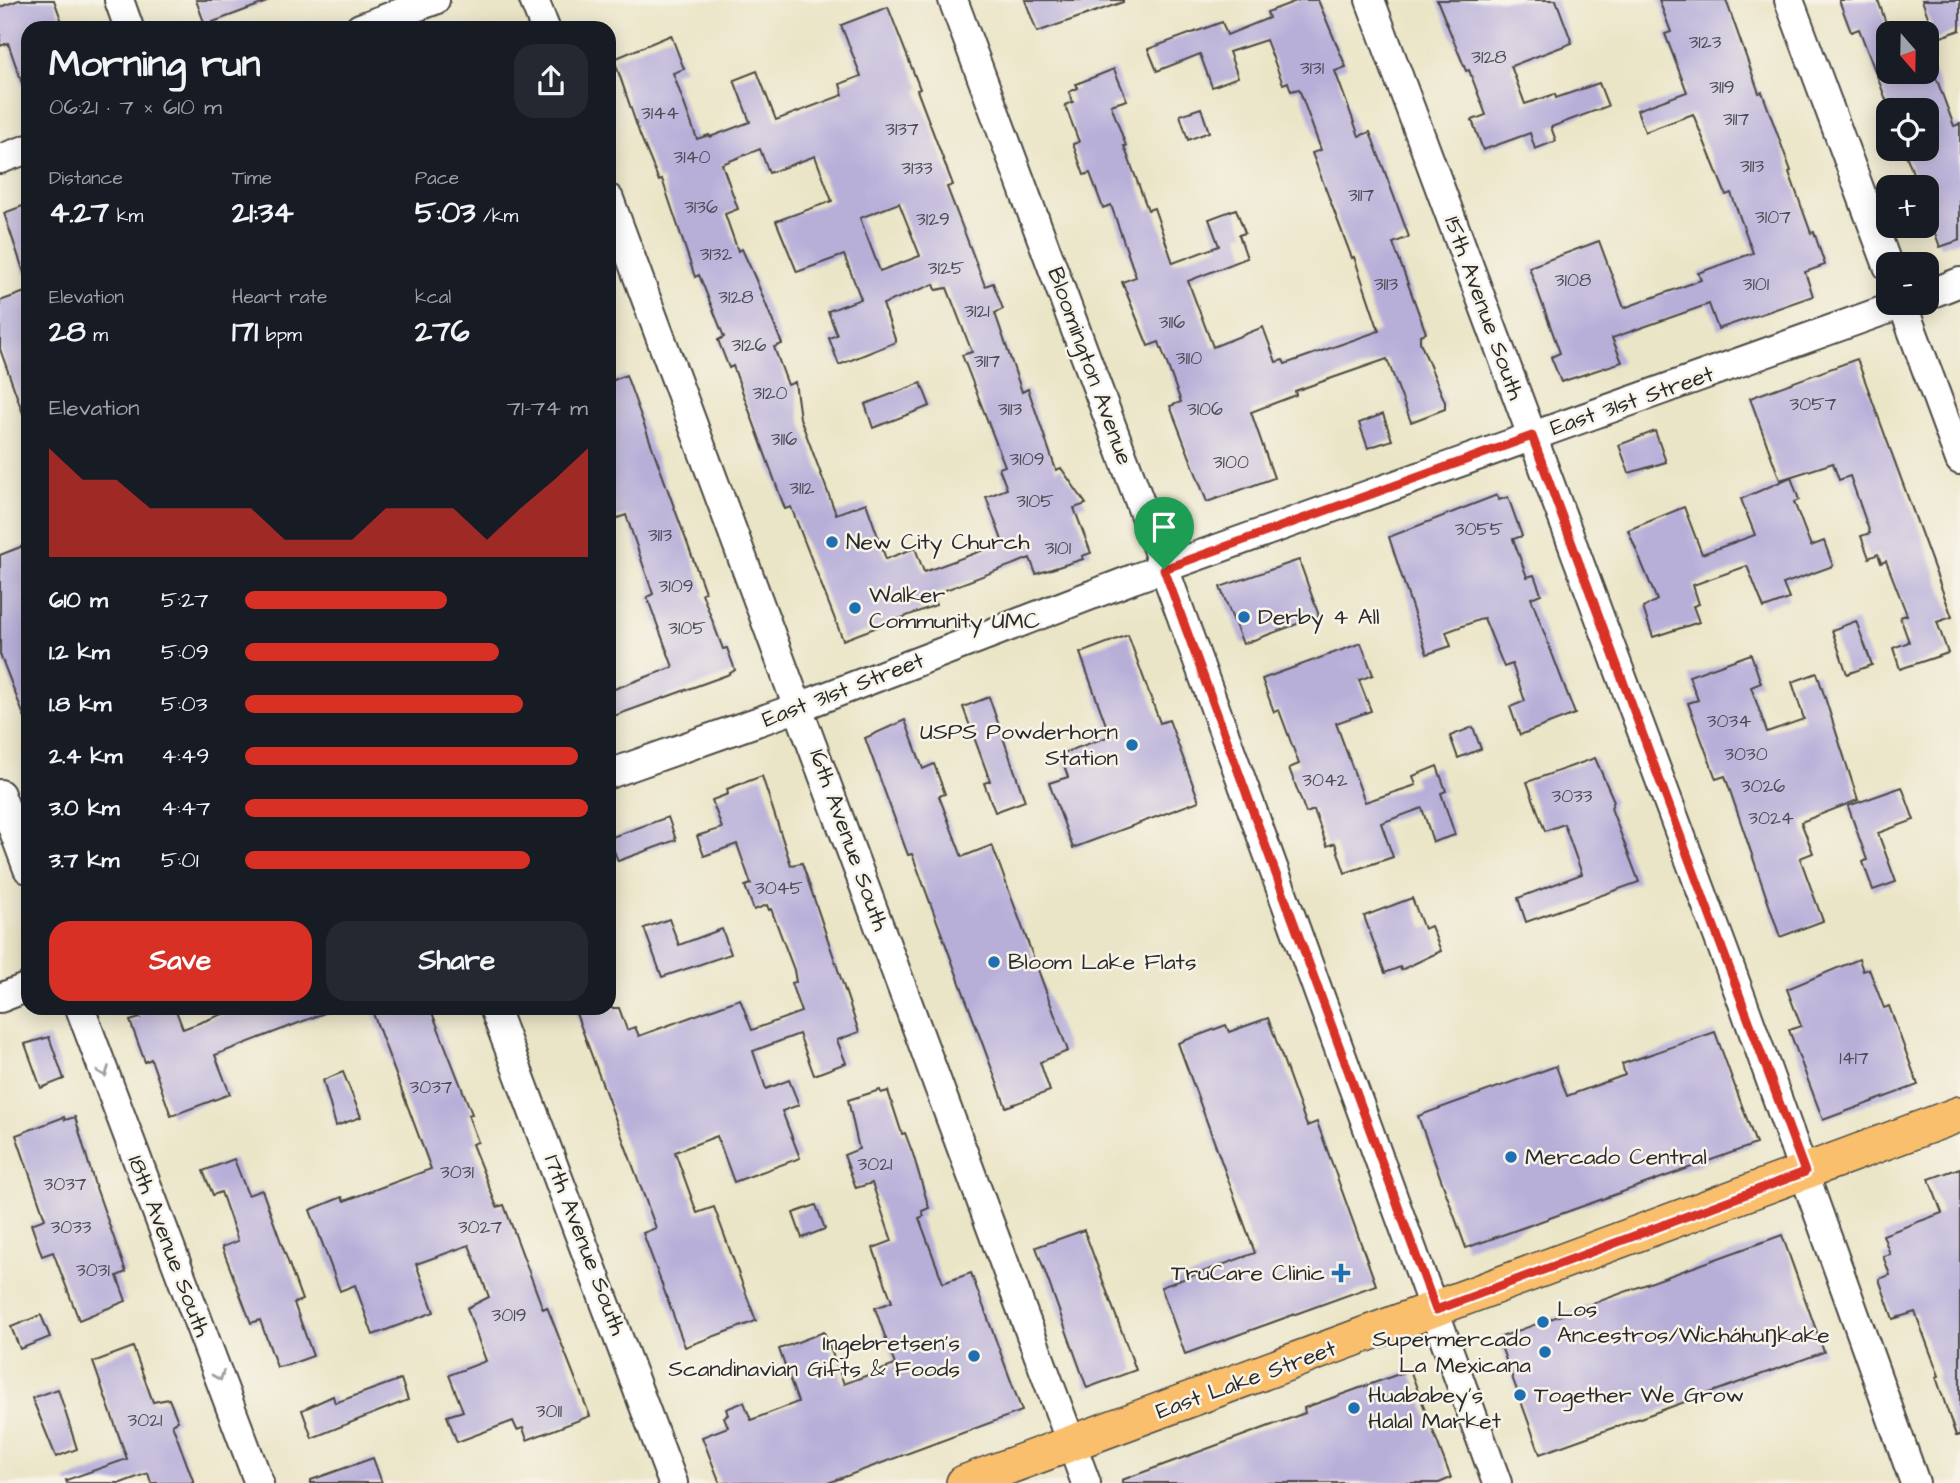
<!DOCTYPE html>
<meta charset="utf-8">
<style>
:root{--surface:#171b24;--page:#242831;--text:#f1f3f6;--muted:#9ea1a6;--accent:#d93025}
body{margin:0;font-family:"Architects Daughter",sans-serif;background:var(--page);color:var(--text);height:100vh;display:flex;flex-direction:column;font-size:26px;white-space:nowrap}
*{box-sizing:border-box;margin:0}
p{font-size:23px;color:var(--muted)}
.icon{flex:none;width:38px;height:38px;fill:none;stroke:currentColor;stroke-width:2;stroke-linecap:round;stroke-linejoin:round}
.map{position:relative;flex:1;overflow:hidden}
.details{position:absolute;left:21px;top:21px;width:595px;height:994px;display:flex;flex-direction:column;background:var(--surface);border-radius:21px;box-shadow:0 4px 18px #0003}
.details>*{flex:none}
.needle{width:46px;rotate:160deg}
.fabs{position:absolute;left:1876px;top:21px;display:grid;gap:14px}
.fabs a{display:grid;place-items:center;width:63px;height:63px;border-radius:14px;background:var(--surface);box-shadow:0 4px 18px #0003;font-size:35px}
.pin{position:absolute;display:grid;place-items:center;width:60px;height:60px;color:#fff;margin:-72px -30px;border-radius:50% 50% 50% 0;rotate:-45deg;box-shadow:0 0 7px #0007}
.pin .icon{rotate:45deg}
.round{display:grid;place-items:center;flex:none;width:74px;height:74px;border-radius:21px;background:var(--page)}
.summary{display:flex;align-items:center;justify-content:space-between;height:119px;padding:0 28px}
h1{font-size:38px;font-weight:700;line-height:52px}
.metrics{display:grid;grid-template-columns:repeat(3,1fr);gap:10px;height:119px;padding:7px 28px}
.metrics div{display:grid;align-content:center}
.metrics b{font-size:30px;font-weight:700}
.metrics small{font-size:19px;font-weight:400}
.metrics p{font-size:19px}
.chart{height:196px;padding:14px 28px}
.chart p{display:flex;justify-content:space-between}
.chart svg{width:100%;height:126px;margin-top:7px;fill:var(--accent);opacity:.7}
.primary-button{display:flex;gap:14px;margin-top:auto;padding:14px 28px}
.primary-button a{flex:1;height:80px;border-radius:21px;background:var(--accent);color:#fff;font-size:28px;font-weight:700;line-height:80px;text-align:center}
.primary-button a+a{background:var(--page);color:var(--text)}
ul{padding:0 28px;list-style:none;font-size:23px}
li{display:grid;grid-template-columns:112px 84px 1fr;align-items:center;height:52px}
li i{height:18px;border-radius:9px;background:var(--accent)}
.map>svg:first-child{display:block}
</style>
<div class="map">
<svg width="1960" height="1483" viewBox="0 0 1960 1483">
<rect width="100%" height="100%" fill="#f7f3e8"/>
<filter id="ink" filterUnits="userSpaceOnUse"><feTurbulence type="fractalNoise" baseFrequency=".0143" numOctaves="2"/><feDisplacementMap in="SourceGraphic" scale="14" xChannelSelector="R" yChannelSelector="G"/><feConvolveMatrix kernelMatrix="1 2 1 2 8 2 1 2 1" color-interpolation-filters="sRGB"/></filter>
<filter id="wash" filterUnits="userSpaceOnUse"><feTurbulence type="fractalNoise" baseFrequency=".00686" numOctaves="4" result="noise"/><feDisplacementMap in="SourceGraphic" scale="28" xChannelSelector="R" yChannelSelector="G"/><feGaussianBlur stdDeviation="1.57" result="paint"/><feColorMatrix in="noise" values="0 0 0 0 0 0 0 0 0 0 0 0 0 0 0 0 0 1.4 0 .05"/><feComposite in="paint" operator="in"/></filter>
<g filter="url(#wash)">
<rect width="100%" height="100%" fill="#ebe5c7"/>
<g id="blocks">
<g fill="#b8afd9" fill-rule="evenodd">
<path d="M19,0H54L62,22L47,28H28V91L25,92L8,43L0,46V7Z"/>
<path d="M196,0H266L267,2L205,25Z"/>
<path d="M1025,0H1123V2L1037,32Z"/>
<path d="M1299,0H1318L1346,67L1335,71L1359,136L1370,132L1409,237L1393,243L1426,333L1420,335V342L1445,402V409L1411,422L1387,359L1295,391L1296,395L1251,412L1274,478L1207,502L1170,406L1181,402L1159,342L1148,346L1122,282L1136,277L1111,205L1103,208L1090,173L1084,175L1073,144L1079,142L1065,105L1073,102L1069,92L1078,88L1076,84L1114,69L1127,100L1111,105L1126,146H1124L1148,210L1154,208L1173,263L1219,246L1209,219L1236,209L1245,233L1239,235L1247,258L1188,281L1213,347L1263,327L1276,362L1283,360L1285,364L1379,331L1354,257L1352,258L1312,153L1321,150L1299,89L1291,91L1288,82L1283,84L1266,40L1229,52L1238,77L1212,87L1200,54L1157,71L1148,49L1222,22L1227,35L1269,18L1267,12Z"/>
<path d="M1437,0H1556L1572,43L1511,66L1525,104L1555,94L1556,98L1599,83L1608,106L1551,127L1556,141L1535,149L1530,133L1483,150L1472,120L1486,115L1469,70L1466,71Z"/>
<path d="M1659,0H1726L1759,93L1762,92L1791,171L1789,172L1811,233L1814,232L1825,265L1805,272L1813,296L1718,329L1709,304L1612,338L1622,362L1561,382L1551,357L1560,353L1529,267L1599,241L1624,308L1701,280L1698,273L1753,253L1731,193L1726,195L1693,114L1645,132L1637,110L1687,92L1665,34L1671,32Z"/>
<path d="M1839,0H1878L1888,29V72H1934L1954,126L1960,124V240L1940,247L1927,211V187H1918L1904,149H1927V110H1890L1859,29L1851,32Z"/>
<path d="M1922,0H1960V30L1936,39Z"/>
<path d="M888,7L920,89L917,90L953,185L947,187L967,239L985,286L993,283L1003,309L995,313L1022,392L1028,389L1056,470L1061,468L1086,504L1074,508L1091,553L1082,556L1083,559L1036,574L1030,558L932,595L936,605L843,640L791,507L785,509L733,366L729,368L718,340L724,337L699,275L695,277L662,179L659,181L640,135L614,59L671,35L684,69L673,73L697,139L709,135L710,137L750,122L734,80L757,71L776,120L843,95L840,84L861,76L841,25ZM760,149L769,173L815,156L832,201L776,221L797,272L844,255L861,299L828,311L837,335L829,338L839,365L896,342L883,304L934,284L936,290L947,288L972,352L962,355L1005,466L999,468L1007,489L986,497L1003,543L924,572L915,548L886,559L866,503L836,514L800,418L795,382L788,385L774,347L782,344L756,280L742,249L738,251L725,214L738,209L722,164ZM899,203L920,256L880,271L860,218Z"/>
<path d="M1201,108L1209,132L1188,140L1180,115Z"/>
<path d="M28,204V275L25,276L4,213Z"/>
<path d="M28,291V418L25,419L0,349V301Z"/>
<path d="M1857,359L1952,617L1937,622L1948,653L1900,669L1893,648L1909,642L1900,617L1907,615L1886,561L1881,563L1878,554L1869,558L1861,536L1870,533L1850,476L1839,480L1833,463L1780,480L1750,398Z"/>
<path d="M626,375L705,592L702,593L723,649L727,648L735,670L727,675L614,716L609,691L673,667L647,597L653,594L626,515L609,521V382Z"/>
<path d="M921,383L930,406L873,428L865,404Z"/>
<path d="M1383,414L1392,440L1368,448L1359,423Z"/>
<path d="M1655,431L1666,462L1629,473L1619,445Z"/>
<path d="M1791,477L1799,500L1794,502L1811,546L1824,541L1833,566L1783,584L1789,599L1764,608L1747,566L1693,585L1699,604L1693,606L1699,622L1653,637L1643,608L1657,600L1628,530L1684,507L1702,554L1755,535L1741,499Z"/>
<path d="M1497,495L1499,500L1508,497L1522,536L1513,539L1527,577L1534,575L1541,594L1531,598L1575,714L1520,735L1510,707L1525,701L1512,664L1504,667L1484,618L1446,632L1451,646L1427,654L1389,537Z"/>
<path d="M28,544V721H26L0,654V555Z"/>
<path d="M1299,560L1319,616L1243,644L1220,587Z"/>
<path d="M1856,621L1872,665L1847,674L1832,630Z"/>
<path d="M1128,635L1160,723L1169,720L1199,801L1073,848L1049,783L1068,777L1060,754L1110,736L1080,653Z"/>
<path d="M1361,643L1373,675L1359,680L1371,711L1336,723L1365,802L1416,785L1413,776L1437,766L1446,791L1441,793L1455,835L1433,842L1422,808L1381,823L1393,857L1345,873L1335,843L1327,846L1314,810L1306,813L1289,768L1299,764L1279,710L1274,712L1262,679Z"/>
<path d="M1751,654L1761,683L1751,687L1767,732L1804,719L1792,682L1817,673L1858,800L1801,822L1813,853L1800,858L1823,921L1780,937L1725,776L1716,779L1688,703L1698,700L1689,676Z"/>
<path d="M989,697L1025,801L995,812L984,783L990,781L963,707Z"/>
<path d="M905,720L923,769L934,764L945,794L939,796L962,857L992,845L1068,1051L1040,1062L1050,1091L1006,1107L912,854L908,855L865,738Z"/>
<path d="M1473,727L1481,749L1458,758L1450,736Z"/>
<path d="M1595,758L1614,801L1611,808L1639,882L1526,922L1518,898L1582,874L1564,824L1545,831L1527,782Z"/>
<path d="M762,776L791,865L802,863L859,1032L837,1040L846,1063L814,1075L799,1034L753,1051L766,1089L789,1080L799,1105L782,1111L800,1158L734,1182L717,1136L675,1152L697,1213L714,1207L756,1321L685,1347L643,1233L656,1228L574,1008H619L627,1030L635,1027L639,1036L740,999L752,1030L801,1012L791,983L796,982L794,970L771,909L769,910L767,905L754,910L745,886L751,884L737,844L704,856L697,836L722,828L712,800L728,794L727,789Z"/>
<path d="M1902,787L1914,820L1878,833L1896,882L1873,890L1863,862L1867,860L1848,806Z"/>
<path d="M668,817L676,840L618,861L609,838Z"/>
<path d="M1412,898L1424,929L1431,926L1441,951L1401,970L1400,967L1385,973L1364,916Z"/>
<path d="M669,919L679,945L722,929L731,954L662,977L644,928Z"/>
<path d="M1859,959L1863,971L1869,969L1884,1008L1889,1006L1918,1085L1823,1120L1789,1030L1801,1026L1787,989Z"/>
<path d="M136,1008H175L183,1029L239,1008H329L330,1011L215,1055L230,1094L171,1116L151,1059L145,1062L130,1021L140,1018Z"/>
<path d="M371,1008H422L424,1013L431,1010L472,1114L468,1115L478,1142L472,1144L497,1207L504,1205L543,1309L547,1307L590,1416L527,1440L523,1428L517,1430L513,1421L457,1442L447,1416L463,1411L449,1375L486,1361L467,1308L489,1297L469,1245L416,1264L434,1312L373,1335L355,1285L340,1291L310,1210L342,1197L344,1201L431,1169Z"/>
<path d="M1268,1018L1307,1126L1317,1122L1376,1285L1185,1354L1161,1287L1255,1253L1178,1043L1226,1025L1229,1032Z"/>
<path d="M1715,1032L1756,1144L1466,1248L1418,1116L1556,1066L1567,1096L1625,1075L1622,1064Z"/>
<path d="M49,1037L64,1079L41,1088L25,1044Z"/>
<path d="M343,1072L361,1117L336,1126L323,1080Z"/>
<path d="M880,1090L881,1093L888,1091L902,1134L905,1133L913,1154L929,1208L922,1211L924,1216L919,1218L943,1283L971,1273L1022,1411L828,1483H720L702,1437L728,1427L724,1417L728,1415L726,1409L744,1402L751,1420L798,1402L779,1349L824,1332L844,1384L895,1365L875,1308L892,1302L873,1248L892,1241L872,1183L856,1188L844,1155L859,1149L848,1100Z"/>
<path d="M64,1117L65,1120L75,1117L94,1182L126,1272L117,1276L126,1301L79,1320L53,1252L42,1256L31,1224L45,1219L16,1135Z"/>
<path d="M234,1159L248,1195L262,1190L302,1300L294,1303L313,1356L288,1365L277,1367L260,1320L251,1323L222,1247L238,1241L221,1192L213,1195L203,1171Z"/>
<path d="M1960,1168V1436H1956L1936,1377L1939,1376L1915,1312L1893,1319L1879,1279L1890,1275L1883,1256L1890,1254L1883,1235L1942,1213L1929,1179Z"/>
<path d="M816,1205L825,1229L802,1238L793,1213Z"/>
<path d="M1084,1230L1136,1370L1087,1388L1036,1247Z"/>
<path d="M1782,1235L1824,1352L1540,1454L1498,1338Z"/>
<path d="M41,1315L50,1337L20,1349L11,1327Z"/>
<path d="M133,1347L153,1402L169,1399L178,1421L172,1424L194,1483H151L148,1473L121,1483H67L66,1480L127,1459L93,1362Z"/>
<path d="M1410,1370L1451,1478L1439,1483H1122V1480L1305,1413L1304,1408Z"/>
<path d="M401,1379L408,1400L312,1438L302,1410L333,1396L335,1403Z"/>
<path d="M58,1389L77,1449L56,1457L32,1398Z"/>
<path d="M373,1458L382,1483H311V1480Z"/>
</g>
</g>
</g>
<g filter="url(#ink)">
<use href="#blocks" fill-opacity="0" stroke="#484742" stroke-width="2"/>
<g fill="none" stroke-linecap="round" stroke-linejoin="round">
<g stroke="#484742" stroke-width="32">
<g id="minor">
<path d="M119,0L129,28"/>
<path d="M534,0L545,28"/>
<path d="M953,0L1155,543L1497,1483"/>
<path d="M1370,0L1743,1003L1915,1483"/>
<path d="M1789,0L1888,266"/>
<path d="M360,28L435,0"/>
<path d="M0,159L28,149"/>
<path d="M609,199L1086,1483"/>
<path d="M1927,295L1960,282"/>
<path d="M1902,303L1960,460"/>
<path d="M609,774L799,707L1133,579L1905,303"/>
<path d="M0,794L28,869"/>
<path d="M0,998L28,987"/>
<path d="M80,1008L259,1483"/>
<path d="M494,1008L673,1483"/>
</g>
</g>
<g stroke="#484742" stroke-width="38">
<path id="major" d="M964,1483L1960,1114"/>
</g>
<use href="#minor" stroke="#fff" stroke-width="28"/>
<use href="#major" stroke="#f9bf6d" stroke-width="35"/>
</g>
<defs><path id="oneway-chevron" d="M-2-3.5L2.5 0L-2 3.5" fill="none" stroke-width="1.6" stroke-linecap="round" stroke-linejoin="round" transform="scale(1.75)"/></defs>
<g stroke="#a0a0a0">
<use href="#oneway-chevron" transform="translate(104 1072) rotate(69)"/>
<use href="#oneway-chevron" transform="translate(219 1376) rotate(69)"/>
</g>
</g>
<g fill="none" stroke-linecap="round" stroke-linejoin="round" filter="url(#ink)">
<g stroke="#fff" stroke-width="14">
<path id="route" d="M1532,436L1805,1172L1436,1310L1164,569Z"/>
</g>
<use href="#route" stroke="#d93025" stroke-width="9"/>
</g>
<g fill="#1f6fb2" stroke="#f7f3e8" stroke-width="2.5">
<circle cx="832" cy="542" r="7"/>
<circle cx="855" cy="608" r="7"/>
<circle cx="1244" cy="617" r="7"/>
<circle cx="1132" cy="745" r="7"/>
<circle cx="994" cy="962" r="7"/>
<circle cx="1511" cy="1157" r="7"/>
<path d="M1337.5 1262.5h7v7h7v7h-7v7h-7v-7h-7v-7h7z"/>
<circle cx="1543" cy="1322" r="7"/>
<circle cx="1545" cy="1352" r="7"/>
<circle cx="974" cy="1356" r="7"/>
<circle cx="1520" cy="1395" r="7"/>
<circle cx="1354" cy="1408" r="7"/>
</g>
<g text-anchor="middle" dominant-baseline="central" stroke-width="5" stroke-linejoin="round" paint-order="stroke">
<g font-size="19" fill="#4e4c56">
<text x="1705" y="42">3123</text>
<text x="1489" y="57">3128</text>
<text x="1312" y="68">3131</text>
<text x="1722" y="87">3119</text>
<text x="660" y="113">3144</text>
<text x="1736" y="119">3117</text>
<text x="902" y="129">3137</text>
<text x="692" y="157">3140</text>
<text x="1752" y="166">3113</text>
<text x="917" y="168">3133</text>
<text x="1361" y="195">3117</text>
<text x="701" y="207">3136</text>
<text x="1773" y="217">3107</text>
<text x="933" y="219">3129</text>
<text x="716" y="254">3132</text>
<text x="946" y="268">3125</text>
<text x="1573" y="280">3108</text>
<text x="1386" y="284">3113</text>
<text x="1756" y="284">3101</text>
<text x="736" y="297">3128</text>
<text x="977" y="311">3121</text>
<text x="1172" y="322">3116</text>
<text x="749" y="345">3126</text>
<text x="1189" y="358">3110</text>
<text x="987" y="361">3117</text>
<text x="770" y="393">3120</text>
<text x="1813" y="404">3057</text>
<text x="1010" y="409">3113</text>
<text x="1205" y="409">3106</text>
<text x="784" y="439">3116</text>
<text x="1027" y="459">3109</text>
<text x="1231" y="462">3100</text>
<text x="802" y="488">3112</text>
<text x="1035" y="501">3105</text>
<text x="1479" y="529">3055</text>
<text x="660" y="535">3113</text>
<text x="1058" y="548">3101</text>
<text x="676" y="586">3109</text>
<text x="687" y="628">3105</text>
<text x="1729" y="721">3034</text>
<text x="1746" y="754">3030</text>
<text x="1325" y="780">3042</text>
<text x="1763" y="786">3026</text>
<text x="1572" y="796">3033</text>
<text x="1771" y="818">3024</text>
<text x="779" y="888">3045</text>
<text x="1854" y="1058">1417</text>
<text x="431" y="1087">3037</text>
<text x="875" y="1164">3021</text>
<text x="457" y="1172">3031</text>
<text x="65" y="1184">3037</text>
<text x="71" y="1227">3033</text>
<text x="480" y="1227">3027</text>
<text x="93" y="1270">3031</text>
<text x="509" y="1315">3019</text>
<text x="549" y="1411">3011</text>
<text x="145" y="1420">3021</text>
</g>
<g font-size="23" fill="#2b2b2b" stroke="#f7f3e8">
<text transform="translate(1484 308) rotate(70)">15th Avenue South</text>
<text transform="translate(1090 366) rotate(70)">Bloomington Avenue</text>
<text transform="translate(1632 401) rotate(-19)">East 31st Street</text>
<text transform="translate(843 690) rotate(-21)">East 31st Street</text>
<text transform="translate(849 840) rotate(70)">16th Avenue South</text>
<text transform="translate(585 1245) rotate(69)">17th Avenue South</text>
<text transform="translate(169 1246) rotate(69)">18th Avenue South</text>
<text transform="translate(1246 1380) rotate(-20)">East Lake Street</text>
</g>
<g font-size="23" fill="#2b2b2b" stroke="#f7f3e8" text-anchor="start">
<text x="846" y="542">New City Church</text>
<text x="869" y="595">Walker<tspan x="869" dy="26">Community UMC</tspan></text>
<text x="1258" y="617">Derby 4 All</text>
<text x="1118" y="732" text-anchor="end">USPS Powderhorn<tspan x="1118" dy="26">Station</tspan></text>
<text x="1008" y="962">Bloom Lake Flats</text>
<text x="1525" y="1157">Mercado Central</text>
<text x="1325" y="1273" text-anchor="end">TruCare Clinic</text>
<text x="1557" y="1309">Los<tspan x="1557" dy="26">Ancestros/Wicháhuŋkake</tspan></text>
<text x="1531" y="1339" text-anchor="end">Supermercado<tspan x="1531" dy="26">La Mexicana</tspan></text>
<text x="960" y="1343" text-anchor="end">Ingebretsen's<tspan x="960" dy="26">Scandinavian Gifts &amp; Foods</tspan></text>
<text x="1368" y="1395">Huababey's<tspan x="1368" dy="26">Halal Market</tspan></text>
<text x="1534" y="1395">Together We Grow</text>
</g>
</g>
</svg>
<div class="fabs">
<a><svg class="needle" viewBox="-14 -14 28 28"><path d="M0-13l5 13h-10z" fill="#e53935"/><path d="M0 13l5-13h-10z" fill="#9ea1a6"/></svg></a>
<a><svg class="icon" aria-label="locate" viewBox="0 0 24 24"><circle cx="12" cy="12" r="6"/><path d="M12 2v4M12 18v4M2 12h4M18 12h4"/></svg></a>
<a>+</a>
<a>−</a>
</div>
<div class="pin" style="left:1164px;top:569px;background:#1e9e55"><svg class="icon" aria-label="arrive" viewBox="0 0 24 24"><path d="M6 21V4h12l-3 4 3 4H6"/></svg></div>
<section class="details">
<div class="summary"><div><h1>Morning run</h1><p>06:21 · 7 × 610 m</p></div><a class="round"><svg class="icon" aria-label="share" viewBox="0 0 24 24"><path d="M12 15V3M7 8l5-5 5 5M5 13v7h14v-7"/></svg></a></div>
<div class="metrics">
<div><p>Distance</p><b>4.27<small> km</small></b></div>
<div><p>Time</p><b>21:34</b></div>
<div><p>Pace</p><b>5:03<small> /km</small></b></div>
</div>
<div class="metrics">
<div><p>Elevation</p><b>28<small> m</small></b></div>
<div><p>Heart rate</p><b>171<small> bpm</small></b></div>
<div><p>kcal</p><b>276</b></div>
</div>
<div class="chart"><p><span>Elevation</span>71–74 m</p>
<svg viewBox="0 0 160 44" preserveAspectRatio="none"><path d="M0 44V6L10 17L20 17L30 27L40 27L50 27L60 27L70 38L80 38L90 38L100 27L110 27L120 27L130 38L140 27L150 17L160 6V44z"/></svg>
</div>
<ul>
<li><b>610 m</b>5:27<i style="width:59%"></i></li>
<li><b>1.2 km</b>5:09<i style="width:74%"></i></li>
<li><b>1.8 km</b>5:03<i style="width:81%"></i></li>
<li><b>2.4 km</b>4:49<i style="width:97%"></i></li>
<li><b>3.0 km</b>4:47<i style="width:100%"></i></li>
<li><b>3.7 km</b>5:01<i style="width:83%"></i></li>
</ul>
<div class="primary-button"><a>Save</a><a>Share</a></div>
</section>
</div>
